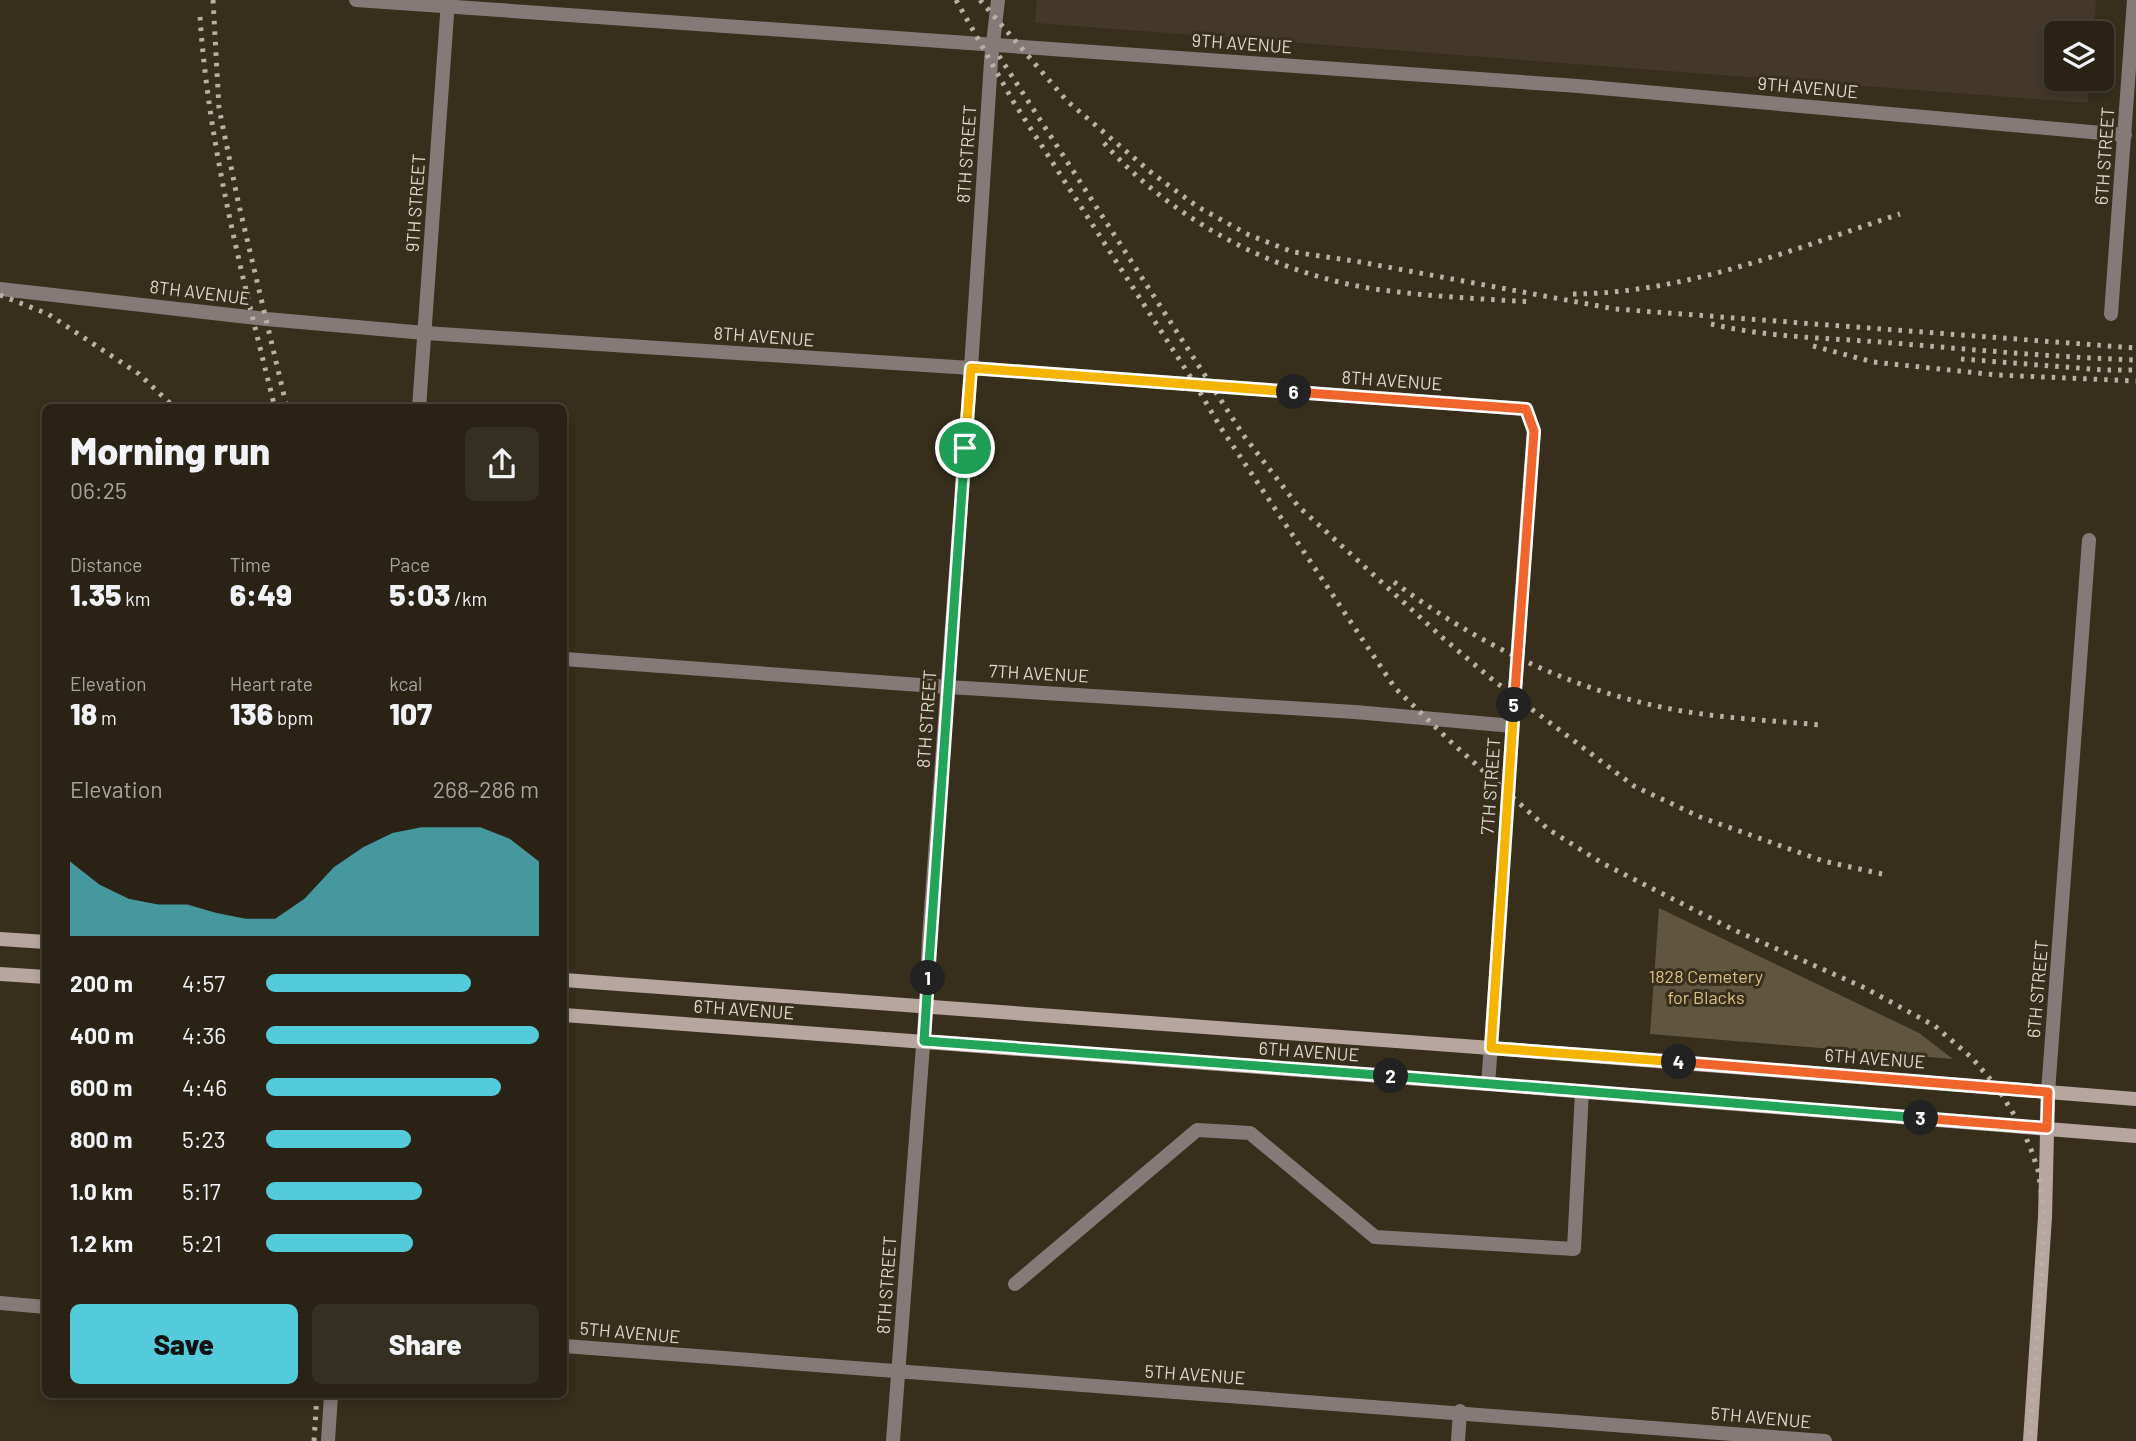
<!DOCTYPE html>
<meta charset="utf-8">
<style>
:root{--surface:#292215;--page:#352f22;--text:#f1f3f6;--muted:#a5a4a0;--line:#453f34;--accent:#53cbda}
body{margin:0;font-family:Barlow,sans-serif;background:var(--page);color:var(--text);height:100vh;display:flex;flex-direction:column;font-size:26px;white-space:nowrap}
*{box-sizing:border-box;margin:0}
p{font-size:23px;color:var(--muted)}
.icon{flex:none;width:38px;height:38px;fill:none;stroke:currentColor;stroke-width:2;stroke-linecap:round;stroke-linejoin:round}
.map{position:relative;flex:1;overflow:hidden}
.details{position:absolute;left:42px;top:404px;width:525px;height:994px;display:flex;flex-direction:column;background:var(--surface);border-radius:10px;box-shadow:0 4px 10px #0003,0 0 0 2px var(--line)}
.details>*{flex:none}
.tools{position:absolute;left:2044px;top:21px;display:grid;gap:14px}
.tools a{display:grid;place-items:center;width:70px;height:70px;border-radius:10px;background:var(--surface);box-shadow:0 4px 10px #0003,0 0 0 2px var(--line);font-size:35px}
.pin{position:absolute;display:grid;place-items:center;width:60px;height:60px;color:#fff;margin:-30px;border:4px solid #fff;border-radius:50%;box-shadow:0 2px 7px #0007}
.km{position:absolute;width:35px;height:35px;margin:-18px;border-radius:50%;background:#222;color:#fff;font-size:19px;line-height:35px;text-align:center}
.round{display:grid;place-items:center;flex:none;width:74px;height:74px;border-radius:10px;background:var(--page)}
.head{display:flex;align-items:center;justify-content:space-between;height:119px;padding:0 28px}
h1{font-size:38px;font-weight:800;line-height:52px}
.metrics{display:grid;grid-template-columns:repeat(3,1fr);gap:10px;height:119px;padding:7px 28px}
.metrics div{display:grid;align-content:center}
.metrics b{font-size:30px;font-weight:800}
.metrics small{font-size:19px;font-weight:400}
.metrics p{font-size:19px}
.chart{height:196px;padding:14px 28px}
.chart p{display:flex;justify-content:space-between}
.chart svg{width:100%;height:126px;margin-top:7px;fill:var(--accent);opacity:.7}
.button{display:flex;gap:14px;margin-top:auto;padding:14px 28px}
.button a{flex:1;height:80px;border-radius:10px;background:var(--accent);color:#111;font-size:28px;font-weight:800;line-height:80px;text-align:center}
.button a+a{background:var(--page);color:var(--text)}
ul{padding:0 28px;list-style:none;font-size:23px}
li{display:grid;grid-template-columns:112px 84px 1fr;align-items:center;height:52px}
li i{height:18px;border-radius:9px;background:var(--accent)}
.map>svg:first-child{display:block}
</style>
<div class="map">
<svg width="2136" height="1441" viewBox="0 0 2136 1441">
<rect width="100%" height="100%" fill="#372e1c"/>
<path fill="#433829" d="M1037,0H2096L2094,33H2056V79H2090L2088,103L1035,23Z"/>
<path fill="#60553f" d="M1659,908L1919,1033L1953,1059L1650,1034Z"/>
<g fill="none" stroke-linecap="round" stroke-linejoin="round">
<g stroke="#867a78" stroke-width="14">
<path d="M356,0L1578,86L2125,135"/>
<path d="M0,289L266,319L425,333L971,368L1526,409L1534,431C1516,649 1505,866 1488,1084"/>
<path d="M2111,314L2134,0"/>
<path d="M419,408L448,1"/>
<path d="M564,659L948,687L1355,712L1513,726"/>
<path d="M2048,1092L2089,540"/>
<path d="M1015,1284L1197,1130L1250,1133L1375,1237L1574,1249L1582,1091"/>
<path d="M0,1303L46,1307"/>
<path d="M564,1346C984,1380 1405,1407 1825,1441"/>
<path d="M328,1441L331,1395"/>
<path d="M893,1441L926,1006L929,937L971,368L991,61L998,0"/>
<path d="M1458,1441L1460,1411"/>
</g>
<g stroke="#b7a5a0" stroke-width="14">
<path d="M0,939L46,942"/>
<path d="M0,974L46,977"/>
<path d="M564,980L1491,1048L2136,1099"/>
<path d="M564,1015L1488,1084L2136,1136"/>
<path d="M2030,1441L2045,1217L2048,1092"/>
</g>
<g stroke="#b8b1a4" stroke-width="5" stroke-dasharray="3.5 7" stroke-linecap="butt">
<path d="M213,0L219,108L238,201L287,408"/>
<path d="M956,0L1013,101L1195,384L1221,428L1395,688L1451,742L1548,829L1602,863L1734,930L1865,988L1935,1026L1972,1058L1997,1087L2021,1126L2032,1152L2038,1170L2045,1217L2030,1441"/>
<path d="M980,0L1067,101L1153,174L1198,207L1249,235L1293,252L1360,262L1615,309L2136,348"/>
<path d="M200,17C209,150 243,279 275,408"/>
<path d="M999,56L1244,436L1298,506L1444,639L1493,680L1634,786L1700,817L1823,861L1882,874"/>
<path d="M1104,143C1175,223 1283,279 1390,291C1437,297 1485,299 1533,302"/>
<path d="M1573,294C1687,293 1793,249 1900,214"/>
<path d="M0,295L48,314L139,374L175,408"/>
<path d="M1711,324C1766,337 1824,338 1880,342C1966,349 2051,357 2136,360"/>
<path d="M1813,346L1873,362L1997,375L2136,381"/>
<path d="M1961,359L2104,370H2136"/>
<path d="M1394,582C1473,641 1565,687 1661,707C1713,718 1767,720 1820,725"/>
<path d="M314,1441L317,1395"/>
</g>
</g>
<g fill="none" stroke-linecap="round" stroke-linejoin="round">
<g stroke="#fff" stroke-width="14">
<path id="split-1" d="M928,978L965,448"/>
</g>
<g stroke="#fff" stroke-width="14">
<path id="split-2" d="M928,978L924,1041L1391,1076"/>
</g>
<g stroke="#fff" stroke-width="14">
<path id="split-3" d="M1391,1076L1921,1118"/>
</g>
<g stroke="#fff" stroke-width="14">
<path id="split-4" d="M1679,1062L2048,1092L2047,1128L1921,1118"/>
</g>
<g stroke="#fff" stroke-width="14">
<path id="split-5" d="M1514,705L1491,1048L1679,1062"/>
</g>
<g stroke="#fff" stroke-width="14">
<path id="split-6" d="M1294,392L1526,409L1534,431L1514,705"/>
</g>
<g stroke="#fff" stroke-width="14">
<path id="split-7" d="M965,448L971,368L1294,392"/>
</g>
<use href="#split-1" stroke="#22a559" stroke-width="9"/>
<use href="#split-2" stroke="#22a559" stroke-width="9"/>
<use href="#split-3" stroke="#22a559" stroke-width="9"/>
<use href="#split-4" stroke="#f0652b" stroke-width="9"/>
<use href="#split-5" stroke="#f5b400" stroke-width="9"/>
<use href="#split-6" stroke="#f0652b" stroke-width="9"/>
<use href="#split-7" stroke="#f5b400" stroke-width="9"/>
</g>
<g text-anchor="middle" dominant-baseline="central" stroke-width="6" stroke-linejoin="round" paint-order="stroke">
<g font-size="18" fill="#ded8cd" stroke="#372e1c">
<text transform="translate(1242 43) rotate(4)">9TH AVENUE</text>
<text transform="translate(1808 87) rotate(5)">9TH AVENUE</text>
<text transform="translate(966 154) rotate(-86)">8TH STREET</text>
<text transform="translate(2104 156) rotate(-86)">6TH STREET</text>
<text transform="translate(415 203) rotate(-86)">9TH STREET</text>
<text transform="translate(200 292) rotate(7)">8TH AVENUE</text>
<text transform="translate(764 336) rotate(4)">8TH AVENUE</text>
<text transform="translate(1392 380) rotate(4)">8TH AVENUE</text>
<text transform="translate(1039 673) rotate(3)">7TH AVENUE</text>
<text transform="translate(926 719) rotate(-86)">8TH STREET</text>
<text transform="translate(1490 786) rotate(-86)">7TH STREET</text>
<text transform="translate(2037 989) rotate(-85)">6TH STREET</text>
<text transform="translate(744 1009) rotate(4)">6TH AVENUE</text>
<text transform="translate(1309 1051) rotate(4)">6TH AVENUE</text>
<text transform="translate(1875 1058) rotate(4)">6TH AVENUE</text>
<text transform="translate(886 1285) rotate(-86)">8TH STREET</text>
<text transform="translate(630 1332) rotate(5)">5TH AVENUE</text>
<text transform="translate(1195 1374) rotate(4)">5TH AVENUE</text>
<text transform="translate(1761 1417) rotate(5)">5TH AVENUE</text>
</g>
<g font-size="18" fill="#dcc085" stroke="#372e1c">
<text x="1706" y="976">1828 Cemetery<tspan x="1706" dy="21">for Blacks</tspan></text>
</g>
</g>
</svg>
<div class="tools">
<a><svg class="icon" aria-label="layers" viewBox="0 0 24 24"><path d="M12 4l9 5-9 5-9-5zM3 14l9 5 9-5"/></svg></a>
</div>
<div class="pin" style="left:965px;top:448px;background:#1e9e55"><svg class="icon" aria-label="arrive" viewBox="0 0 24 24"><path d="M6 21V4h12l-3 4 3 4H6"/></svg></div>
<b class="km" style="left:928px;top:978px">1</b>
<b class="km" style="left:1391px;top:1076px">2</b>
<b class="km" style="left:1921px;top:1118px">3</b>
<b class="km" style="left:1679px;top:1062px">4</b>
<b class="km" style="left:1514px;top:705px">5</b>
<b class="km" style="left:1294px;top:392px">6</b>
<section class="details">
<div class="head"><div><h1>Morning run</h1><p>06:25</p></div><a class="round"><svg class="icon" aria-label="share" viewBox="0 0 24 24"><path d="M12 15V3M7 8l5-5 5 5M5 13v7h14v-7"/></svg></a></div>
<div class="metrics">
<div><p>Distance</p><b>1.35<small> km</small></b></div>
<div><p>Time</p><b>6:49</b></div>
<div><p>Pace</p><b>5:03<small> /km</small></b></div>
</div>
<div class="metrics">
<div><p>Elevation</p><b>18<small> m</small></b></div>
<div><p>Heart rate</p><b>136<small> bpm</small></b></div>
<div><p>kcal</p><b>107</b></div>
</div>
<div class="chart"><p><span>Elevation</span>268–286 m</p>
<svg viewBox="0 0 160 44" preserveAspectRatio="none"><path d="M0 44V18L10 26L20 31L30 33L40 33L50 36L60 38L70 38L80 31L90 20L100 13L110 8L120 6L130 6L140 6L150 10L160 18V44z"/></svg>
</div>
<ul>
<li><b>200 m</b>4:57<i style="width:75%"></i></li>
<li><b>400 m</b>4:36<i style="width:100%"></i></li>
<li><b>600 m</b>4:46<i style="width:86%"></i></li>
<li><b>800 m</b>5:23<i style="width:53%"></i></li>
<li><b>1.0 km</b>5:17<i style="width:57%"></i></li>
<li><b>1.2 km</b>5:21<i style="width:54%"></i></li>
</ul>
<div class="button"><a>Save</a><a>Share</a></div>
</section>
</div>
